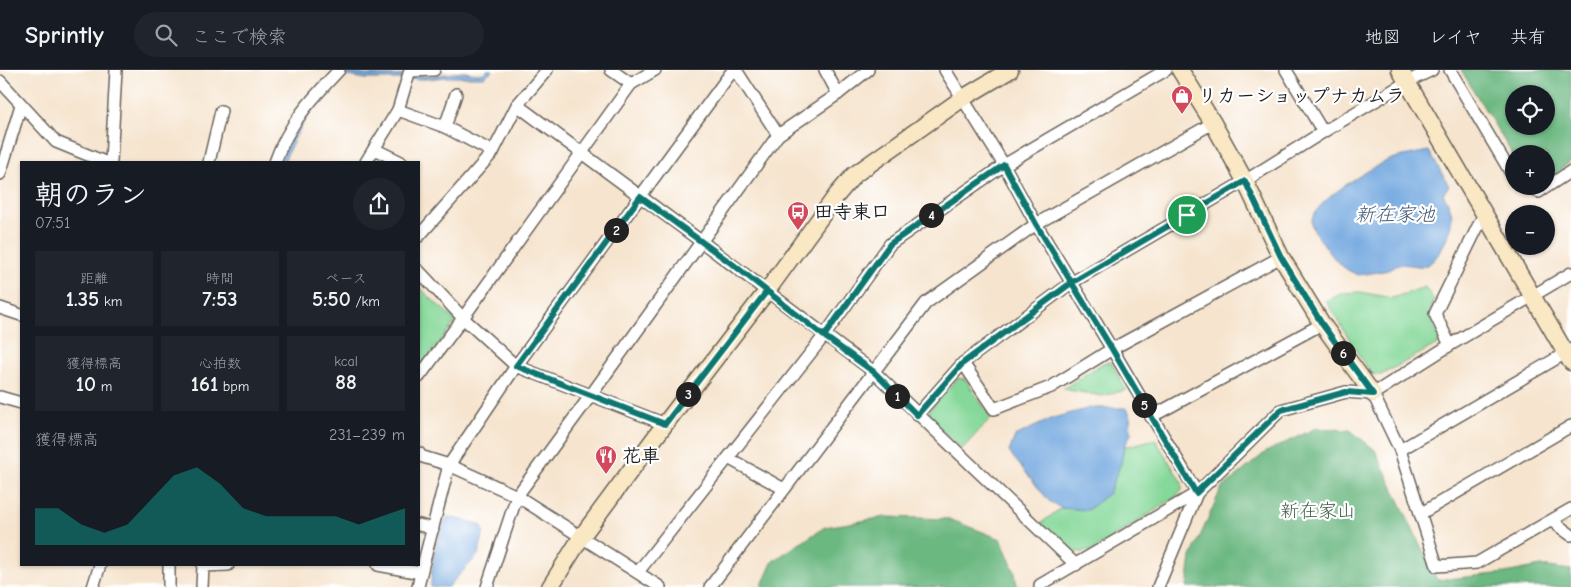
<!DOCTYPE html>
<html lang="ja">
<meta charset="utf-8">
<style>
:root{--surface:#171b24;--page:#20242c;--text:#f1f3f6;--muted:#9ea1a6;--line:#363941;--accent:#0f766e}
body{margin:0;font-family:"Comic Neue","Klee One",sans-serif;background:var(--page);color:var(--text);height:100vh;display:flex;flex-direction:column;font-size:19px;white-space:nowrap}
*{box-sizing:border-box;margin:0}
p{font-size:16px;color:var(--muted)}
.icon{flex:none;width:28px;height:28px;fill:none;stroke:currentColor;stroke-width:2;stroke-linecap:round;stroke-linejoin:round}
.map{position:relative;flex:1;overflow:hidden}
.drawer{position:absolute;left:20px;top:91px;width:400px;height:405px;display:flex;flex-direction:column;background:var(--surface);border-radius:0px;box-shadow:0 1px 4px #0004}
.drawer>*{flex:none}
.controls{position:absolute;left:1505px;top:15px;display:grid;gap:10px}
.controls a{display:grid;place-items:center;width:50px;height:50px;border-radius:50%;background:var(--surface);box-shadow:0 1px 4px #0004;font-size:25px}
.pin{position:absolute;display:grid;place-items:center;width:42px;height:42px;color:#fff;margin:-21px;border:2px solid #fff;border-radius:50%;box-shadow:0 1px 5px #0007}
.km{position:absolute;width:25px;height:25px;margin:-12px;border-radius:50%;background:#222;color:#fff;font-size:14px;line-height:25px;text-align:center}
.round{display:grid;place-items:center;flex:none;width:52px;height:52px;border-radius:26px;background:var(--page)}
.overview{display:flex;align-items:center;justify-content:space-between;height:85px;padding:0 15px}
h1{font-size:28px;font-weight:700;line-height:38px}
.figures{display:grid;grid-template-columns:repeat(3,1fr);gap:8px;height:85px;padding:5px 15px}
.figures div{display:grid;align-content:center;border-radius:0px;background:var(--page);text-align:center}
.figures b{font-size:21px;font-weight:700}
.figures small{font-size:14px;font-weight:400}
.figures p{font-size:14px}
.chart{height:140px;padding:10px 15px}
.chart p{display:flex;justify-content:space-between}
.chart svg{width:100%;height:90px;margin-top:5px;fill:var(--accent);opacity:.7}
header{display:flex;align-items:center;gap:30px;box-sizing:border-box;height:70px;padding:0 25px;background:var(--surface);border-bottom:1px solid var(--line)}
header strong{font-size:24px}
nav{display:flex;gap:28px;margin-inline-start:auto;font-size:18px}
.search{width:350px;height:45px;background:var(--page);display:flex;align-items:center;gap:12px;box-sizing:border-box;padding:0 18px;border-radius:28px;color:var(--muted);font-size:19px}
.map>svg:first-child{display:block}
</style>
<header>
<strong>Sprintly</strong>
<div class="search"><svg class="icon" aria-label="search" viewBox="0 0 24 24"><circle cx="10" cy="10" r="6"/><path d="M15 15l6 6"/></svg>ここで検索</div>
<nav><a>地図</a><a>レイヤ</a><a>共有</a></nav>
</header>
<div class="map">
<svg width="1571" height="517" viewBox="0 0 1571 517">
<rect width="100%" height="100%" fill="#fff"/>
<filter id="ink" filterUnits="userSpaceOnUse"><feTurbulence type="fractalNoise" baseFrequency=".02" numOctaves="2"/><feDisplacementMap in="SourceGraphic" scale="10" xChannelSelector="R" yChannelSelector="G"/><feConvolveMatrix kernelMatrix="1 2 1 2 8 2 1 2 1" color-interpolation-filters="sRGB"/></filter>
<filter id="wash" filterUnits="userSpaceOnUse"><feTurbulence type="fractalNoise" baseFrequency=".0096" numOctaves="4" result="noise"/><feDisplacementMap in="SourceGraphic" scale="20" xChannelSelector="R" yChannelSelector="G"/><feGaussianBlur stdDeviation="1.12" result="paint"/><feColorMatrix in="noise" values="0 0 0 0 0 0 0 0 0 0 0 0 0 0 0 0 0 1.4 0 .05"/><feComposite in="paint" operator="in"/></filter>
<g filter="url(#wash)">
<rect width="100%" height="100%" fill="#f6e4ce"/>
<g fill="#85d899" stroke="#507a5a">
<path d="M419,216L428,226L456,251L419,299Z"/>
<path d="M1425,217L1434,230L1429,246L1439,265V273L1381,305H1376L1370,303L1326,231L1343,223L1360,222L1392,228Z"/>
<path d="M1111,292L1126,320L1102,326L1063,319L1103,293Z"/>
<path d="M958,308L965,309L991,348L962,379L929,348V341Z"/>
<path d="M1155,369L1182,413V420L1177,426L1092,481L1082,482L1066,481L1040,454L1061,438L1088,439L1121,393L1124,377Z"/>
</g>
<g fill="#6cb881" stroke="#446a4e" fill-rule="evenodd">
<path d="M1461,0H1571V91L1546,112V84H1514V87ZM1514,24H1546V56H1514Z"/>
<path d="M1316,358L1350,360L1375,380L1437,510L1505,503L1541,496L1571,500V517H1187L1191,487L1221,419L1266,382Z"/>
<path d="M886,447L949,449L1001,469L1015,503L1017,517H761L773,491L825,457Z"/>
</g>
<g fill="#72a7df" stroke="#47627e">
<path d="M487,0H493L484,7H445L428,9H366L343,5C316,33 298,56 284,92H279L290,66L342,1L352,2L364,5L427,6L464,2L477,4L484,3Z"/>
<path d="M1429,81L1449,116L1443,124C1447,130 1451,138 1452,145C1453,158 1438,194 1424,196C1416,197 1407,193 1398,195C1394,197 1392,199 1388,200C1386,201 1360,205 1359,205C1342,200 1332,187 1323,173C1318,167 1310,158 1312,150C1314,131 1377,93 1395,88C1406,85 1418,83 1429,81Z"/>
<path d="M1090,338H1125L1128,340L1130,345L1131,364L1124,377L1121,393L1109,423L1088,440L1061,438L1049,431L1009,382L1015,366L1053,348Z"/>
<path d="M448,447L476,453L482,456L484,462L478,485L448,517H431C431,498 436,462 448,447Z"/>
</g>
</g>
<g filter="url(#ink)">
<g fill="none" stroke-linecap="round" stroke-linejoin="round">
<g stroke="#68625a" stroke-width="14">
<g id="street">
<path d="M611,0L631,14"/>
<path d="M736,0L778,65"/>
<path d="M825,0L838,24"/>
<path d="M945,0L1004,95L1036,154L1112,279L1197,423L1040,515V517"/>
<path d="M1286,0L1323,62"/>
<path d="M1450,0L1514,108"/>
<path d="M410,1L434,0"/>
<path d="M0,11L56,72L105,92"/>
<path d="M517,35L702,172L874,302L1076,495"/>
<path d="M398,40L445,57L493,82"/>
<path d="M445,57L456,24"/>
<path d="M374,79L401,92"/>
<path d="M111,92L116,0"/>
<path d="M209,92L221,41"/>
<path d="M275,92C289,53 311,30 339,0"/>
<path d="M366,92L398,40L410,0"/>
<path d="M0,104L21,35"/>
<path d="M1525,116L1539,122L1571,101"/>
<path d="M419,166L493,82L517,35L547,0"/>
<path d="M419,201L463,248L516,296L665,354"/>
<path d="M0,238L21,245"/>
<path d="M1450,275L1435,244L1484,144"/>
<path d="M963,293L994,339L1051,317L1112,279L1281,187"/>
<path d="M419,307L463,248L631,14L655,0"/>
<path d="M1373,324L1400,380L1437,496L1477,493L1571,439"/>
<path d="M0,327L21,333"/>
<path d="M917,345L963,293L1071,213L1245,111L1323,62L1407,12L1432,0"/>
<path d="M1151,347L1322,254"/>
<path d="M1400,380L1571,280"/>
<path d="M419,383L420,386L449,395L517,426L660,517"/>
<path d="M728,388L784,419"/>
<path d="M1420,444L1571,356"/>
<path d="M1552,451L1571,465"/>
<path d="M419,455L433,459"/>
<path d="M169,495V517"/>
<path d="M378,495L421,503"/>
<path d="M638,502L824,266L890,174L1004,95L1166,0"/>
<path d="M93,517L100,495"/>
<path d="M202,517L203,496L228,495"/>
<path d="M418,517L421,503L449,395L516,296L733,0"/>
<path d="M487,517L517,426L591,325L778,65L838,24L868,0"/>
<path d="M710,517L926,233L1036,154L1213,53"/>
<path d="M1158,517L1197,423L1281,340L1346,322L1373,324L1450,275L1571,203"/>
</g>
</g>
<g stroke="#68625a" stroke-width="19">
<g id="secondary">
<path d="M1180,0L1213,53L1245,111L1281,187L1322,254L1373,324"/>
<path d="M1400,0L1571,292"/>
<path d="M550,517L582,466L665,354L767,221L836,126L854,105L963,28L1010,0"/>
</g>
</g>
<use href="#street" stroke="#fff" stroke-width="11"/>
<use href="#secondary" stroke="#fae7c3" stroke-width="16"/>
</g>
</g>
<g fill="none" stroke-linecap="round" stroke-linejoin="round" filter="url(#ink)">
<g stroke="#fff" stroke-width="10">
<path id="route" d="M1187,145L1071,213L963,293L917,345L874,302L824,266L735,196L640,127L516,296L665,354L767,221L824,266L890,174L1004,95L1036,154L1112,279L1196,423L1281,340L1346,322L1373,324L1322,254L1281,187L1245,111L1187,145"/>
</g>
<use href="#route" stroke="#0f766e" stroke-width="6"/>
</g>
<defs>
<g id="shop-pin" transform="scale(1.125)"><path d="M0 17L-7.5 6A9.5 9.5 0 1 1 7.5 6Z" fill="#d1495b" stroke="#fff"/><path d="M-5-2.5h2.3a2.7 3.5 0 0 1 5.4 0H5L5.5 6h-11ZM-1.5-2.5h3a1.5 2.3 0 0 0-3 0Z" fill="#fff"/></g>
<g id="bus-pin" transform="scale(1.125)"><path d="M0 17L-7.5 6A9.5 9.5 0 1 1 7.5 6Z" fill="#d1495b" stroke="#fff"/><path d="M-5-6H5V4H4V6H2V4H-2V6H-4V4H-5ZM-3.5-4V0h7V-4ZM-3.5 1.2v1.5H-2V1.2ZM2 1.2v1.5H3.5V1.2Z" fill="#fff"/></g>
<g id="restaurant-pin" transform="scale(1.125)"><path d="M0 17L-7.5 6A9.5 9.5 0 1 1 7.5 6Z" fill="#d1495b" stroke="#fff"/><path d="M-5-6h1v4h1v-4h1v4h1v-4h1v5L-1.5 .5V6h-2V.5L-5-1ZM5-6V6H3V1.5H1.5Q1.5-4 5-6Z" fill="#fff"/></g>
</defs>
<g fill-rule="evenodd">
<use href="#shop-pin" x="1182" y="26"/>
<use href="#bus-pin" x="798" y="142"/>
<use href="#restaurant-pin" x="606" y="386"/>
</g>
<g text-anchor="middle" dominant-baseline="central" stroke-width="4.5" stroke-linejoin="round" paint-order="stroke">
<g font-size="19" font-weight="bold" fill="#1c1c1c" stroke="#fff" text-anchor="start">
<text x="1198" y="26">リカーショップナカムラ</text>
<text x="814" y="142">田寺東口</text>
<text x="622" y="386">花車</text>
</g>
<g font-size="19" fill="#415e48" stroke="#fff">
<text x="1318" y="441">新在家山</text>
</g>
<g font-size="20" font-style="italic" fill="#435b74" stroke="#fff">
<text x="1395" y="144">新在家池</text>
</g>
</g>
</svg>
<div class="controls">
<a><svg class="icon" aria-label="locate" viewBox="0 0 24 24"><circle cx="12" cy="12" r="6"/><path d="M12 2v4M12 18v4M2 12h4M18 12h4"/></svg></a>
<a>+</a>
<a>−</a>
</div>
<div class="pin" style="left:1187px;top:145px;background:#1e9e55"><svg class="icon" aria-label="arrive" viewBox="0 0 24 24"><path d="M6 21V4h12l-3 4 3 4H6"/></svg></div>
<b class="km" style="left:897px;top:326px">1</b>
<b class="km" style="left:616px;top:160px">2</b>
<b class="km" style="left:688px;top:324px">3</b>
<b class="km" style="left:931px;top:145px">4</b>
<b class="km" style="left:1144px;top:335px">5</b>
<b class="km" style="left:1343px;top:283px">6</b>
<section class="drawer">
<div class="overview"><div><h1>朝のラン</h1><p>07:51</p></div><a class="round"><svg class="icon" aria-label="share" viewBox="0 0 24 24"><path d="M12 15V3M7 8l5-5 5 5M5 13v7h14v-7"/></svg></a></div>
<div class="figures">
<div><p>距離</p><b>1.35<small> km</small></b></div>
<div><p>時間</p><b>7:53</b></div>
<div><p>ペース</p><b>5:50<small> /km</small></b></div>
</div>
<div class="figures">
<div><p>獲得標高</p><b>10<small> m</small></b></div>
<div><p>心拍数</p><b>161<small> bpm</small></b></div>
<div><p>kcal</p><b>88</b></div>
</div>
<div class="chart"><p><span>獲得標高</span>231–239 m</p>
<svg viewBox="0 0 160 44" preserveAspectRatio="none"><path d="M0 44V26L10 26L20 34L30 38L40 34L50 22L60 10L70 6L80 14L90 26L100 30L110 30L120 30L130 30L140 34L150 30L160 26V44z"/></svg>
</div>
</section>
</div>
